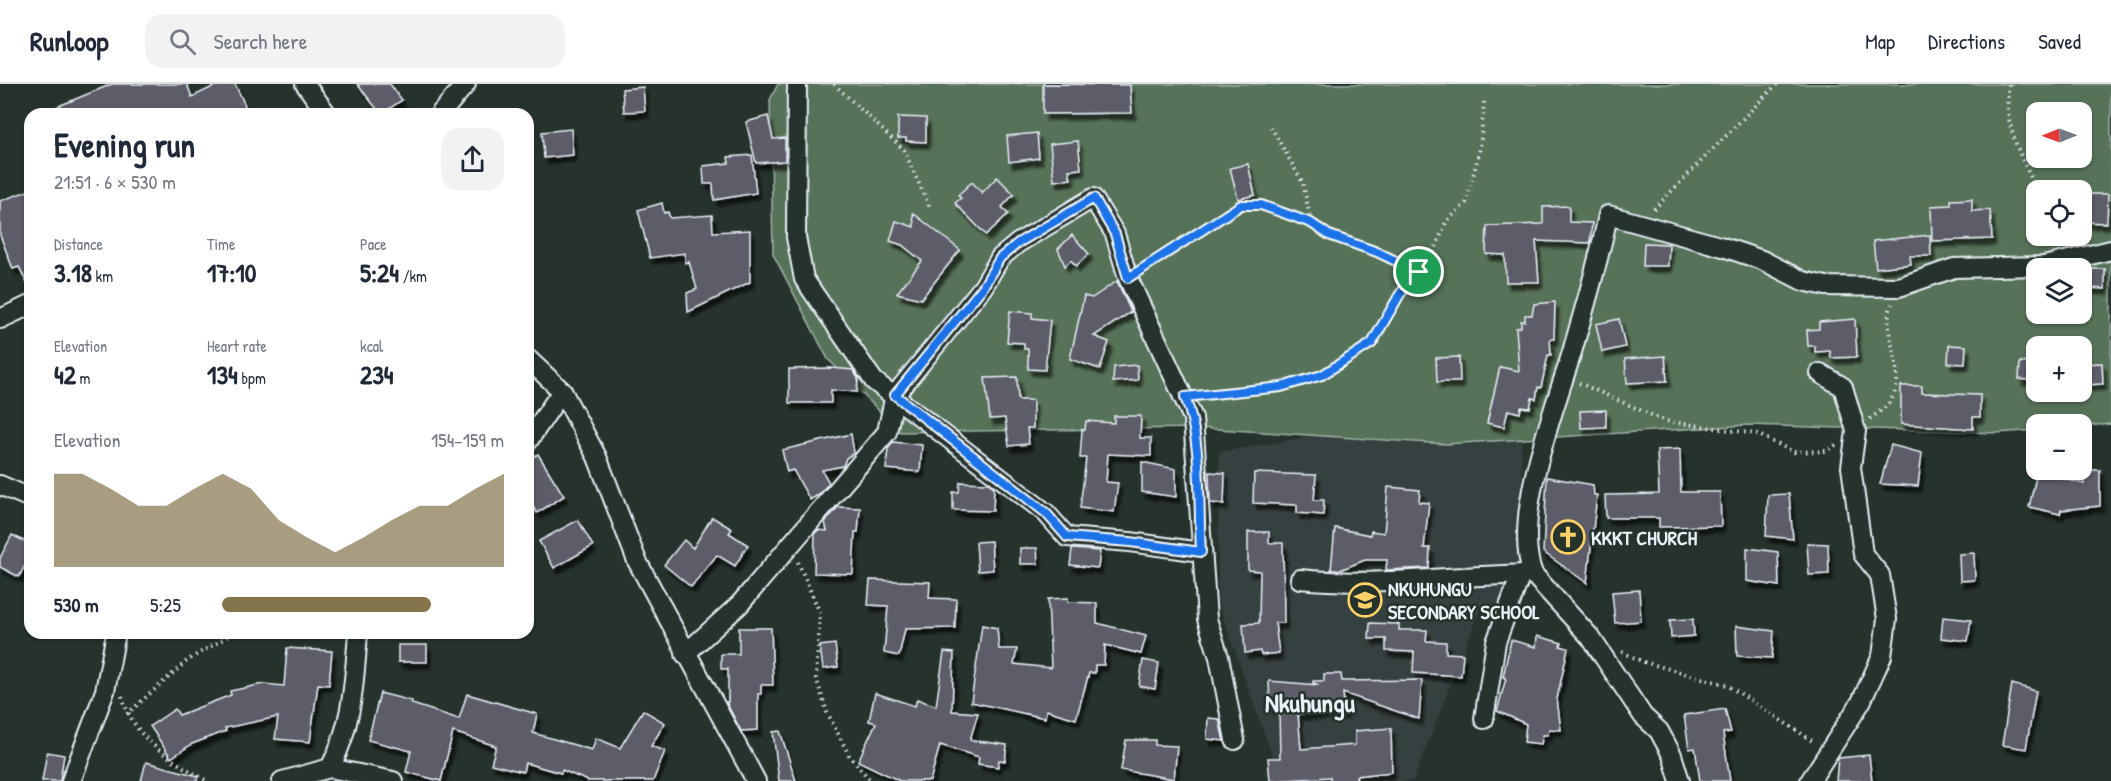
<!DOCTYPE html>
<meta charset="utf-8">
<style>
:root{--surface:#fff;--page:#f2f2f3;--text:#1f2937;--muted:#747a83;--line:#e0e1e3;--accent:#84754c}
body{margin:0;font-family:"Patrick Hand",sans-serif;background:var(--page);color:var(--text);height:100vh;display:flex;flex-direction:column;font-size:22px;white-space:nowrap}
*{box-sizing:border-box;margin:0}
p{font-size:20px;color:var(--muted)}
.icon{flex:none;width:33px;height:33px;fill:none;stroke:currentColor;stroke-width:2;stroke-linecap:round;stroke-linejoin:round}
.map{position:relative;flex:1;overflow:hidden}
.side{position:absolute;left:24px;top:24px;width:510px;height:531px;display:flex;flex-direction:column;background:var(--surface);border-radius:18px;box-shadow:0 2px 4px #0004}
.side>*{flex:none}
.needle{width:39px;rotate:269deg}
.tools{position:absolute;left:2026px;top:18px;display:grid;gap:12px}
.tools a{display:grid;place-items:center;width:66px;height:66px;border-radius:12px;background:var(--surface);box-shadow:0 2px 4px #0004;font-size:30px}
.pin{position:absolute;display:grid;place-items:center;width:51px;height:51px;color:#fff;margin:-26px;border:3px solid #fff;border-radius:50%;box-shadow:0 2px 6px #0007}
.round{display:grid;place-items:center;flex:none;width:63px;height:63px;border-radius:18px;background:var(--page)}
.summary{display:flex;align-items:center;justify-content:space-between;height:102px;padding:0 30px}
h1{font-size:33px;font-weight:800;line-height:45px}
.stats{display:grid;grid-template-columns:repeat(3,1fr);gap:9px;height:102px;padding:6px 30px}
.stats div{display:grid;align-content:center}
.stats b{font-size:26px;font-weight:800}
.stats small{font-size:16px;font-weight:400}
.stats p{font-size:16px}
.chart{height:168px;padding:12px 30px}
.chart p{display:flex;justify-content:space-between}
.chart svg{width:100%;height:108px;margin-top:6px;fill:var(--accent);opacity:.7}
ul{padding:0 30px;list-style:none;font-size:20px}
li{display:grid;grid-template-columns:96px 72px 1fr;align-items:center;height:45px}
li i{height:15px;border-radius:8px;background:var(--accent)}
header{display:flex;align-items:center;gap:36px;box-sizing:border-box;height:84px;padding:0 30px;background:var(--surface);border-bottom:2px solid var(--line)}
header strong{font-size:28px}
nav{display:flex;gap:33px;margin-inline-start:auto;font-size:21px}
.search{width:420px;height:54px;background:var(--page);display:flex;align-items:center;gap:15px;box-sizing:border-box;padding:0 21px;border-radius:18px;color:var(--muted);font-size:22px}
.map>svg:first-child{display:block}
</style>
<header>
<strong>Runloop</strong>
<div class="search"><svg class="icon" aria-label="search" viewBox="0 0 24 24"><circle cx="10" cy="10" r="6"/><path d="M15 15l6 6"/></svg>Search here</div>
<nav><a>Map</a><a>Directions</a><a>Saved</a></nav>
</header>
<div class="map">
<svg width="2111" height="697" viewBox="0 0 2111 697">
<defs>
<filter id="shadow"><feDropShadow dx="3.5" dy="6" stdDeviation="1.5" flood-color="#0009"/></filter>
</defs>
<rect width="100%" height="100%" fill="#26332d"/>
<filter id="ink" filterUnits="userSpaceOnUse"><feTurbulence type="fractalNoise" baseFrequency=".0167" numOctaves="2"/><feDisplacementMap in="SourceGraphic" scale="12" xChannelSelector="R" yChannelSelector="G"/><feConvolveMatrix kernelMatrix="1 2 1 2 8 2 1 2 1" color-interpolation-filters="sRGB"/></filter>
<g filter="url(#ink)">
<path fill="#36403f" d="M1457,328L1521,352L1524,512L1480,525L1413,697H1360L1274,677L1218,519L1219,368Z"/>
<path fill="#577258" stroke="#a0b2a8" stroke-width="1.5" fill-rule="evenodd" d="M778,0H2111V340L2082,342L2037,340V346L1997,349L1749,341L1445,360L1201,344L900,348L828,275L773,170L770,16ZM2037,28H2082V74H2037ZM2037,106H2082V152H2037ZM2037,184H2082V230H2037ZM2037,262H2082V308H2037Z"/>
<g fill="#5d5d69" stroke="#e8f1f8" stroke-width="1.5" filter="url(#shadow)">
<path d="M112,0H187L192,13L219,0H235L249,30H39Z"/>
<path d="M357,0H390L402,16L381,30Z"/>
<path d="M1043,0L1130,1L1132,29L1043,30Z"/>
<path d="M643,3L645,27L624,28L622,5Z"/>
<path d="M768,32L773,55L785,54V77L756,79L746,38Z"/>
<path d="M898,33L926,34V58L906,57V54H898Z"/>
<path d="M571,45L573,71L544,74L542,48Z"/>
<path d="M1037,49L1039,74L1009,78L1007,52Z"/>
<path d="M1078,57L1081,85L1069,86L1071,95L1054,97L1050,60Z"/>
<path d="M752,71L756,109L714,116L713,100H704L703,82L729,79L728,73Z"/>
<path d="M1248,80L1255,111L1238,115L1230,84Z"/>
<path d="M997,93L1014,110L1002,123L1008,130L986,151L955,119L961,114L958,111L972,98L982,109Z"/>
<path d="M30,106V205L19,183L13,185L0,151V117Z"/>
<path d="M2082,110H2108L2107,139L2082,138Z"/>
<path d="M1972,115V127L1990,126L1992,155L1932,157L1931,122L1951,121V116Z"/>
<path d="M662,119L664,129L668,128L670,134L712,131L713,148L750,146V198L688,228L687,209L697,205L689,178L685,179V169L650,174L638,126Z"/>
<path d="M1569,122V138L1592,139L1590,159L1536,157L1539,198H1506L1505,171L1486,170L1487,142L1543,140V123Z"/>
<path d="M913,129L960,166L921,215L897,209L922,177L902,161L890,157L896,137L914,143Z"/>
<path d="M1072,151L1089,170L1076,182L1071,176L1065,182L1058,165Z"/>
<path d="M1930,151L1931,172H1910L1911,180L1876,184L1873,157Z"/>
<path d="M1644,159L1669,160L1668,182H1643Z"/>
<path d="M2088,185H2105V205L2088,204Z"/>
<path d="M1117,197L1131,228L1094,252L1109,258L1100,285L1070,275L1084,212L1092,214Z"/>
<path d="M1555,218L1554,255H1550L1551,271H1548L1541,304L1538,303L1536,315L1532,314L1530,324L1521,323L1520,329L1508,326L1504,343L1487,339L1500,283L1519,287L1516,244L1521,243V237H1525V231H1532L1534,220Z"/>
<path d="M1010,227L1032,229V234L1050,236L1045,286L1028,285V265H1024V259L1007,258Z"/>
<path d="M1619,235L1625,263L1602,268L1596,240Z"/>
<path d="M1855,235L1857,273L1831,274L1830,267L1815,268V262H1808L1807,246L1819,245V238Z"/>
<path d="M1949,261L1966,262L1965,280L1948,279Z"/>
<path d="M1665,272L1667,297L1627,299L1625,275Z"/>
<path d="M1459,273L1460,298H1437L1436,274Z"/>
<path d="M2020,278L2037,280V297L2019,295Z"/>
<path d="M2102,279L2103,300L2082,301V280Z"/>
<path d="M1137,281L1138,296L1113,298L1114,283Z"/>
<path d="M831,284L853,286L858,294L857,308L831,306V319H789V285Z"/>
<path d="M1017,293L1018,316H1033V344H1027L1029,360L1009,362L1005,334L990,335L985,294Z"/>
<path d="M1901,302H1922V309L1980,311V333H1973V345L1901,340Z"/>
<path d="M1606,326V343L1581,344L1580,327Z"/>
<path d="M1114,332H1141L1140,354H1151V372L1108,370L1106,398L1118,399L1114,428L1080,424L1086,374H1080L1082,346H1085L1086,337L1114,339Z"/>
<path d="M851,350L854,369L846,374L843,382L822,386L829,399L818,411L810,416L793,386L787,388L782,366Z"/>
<path d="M893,358L922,361L920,388L886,385L888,365Z"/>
<path d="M1891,361L1922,369L1918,402L1880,400Z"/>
<path d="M1680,365L1681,408H1720L1721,442L1659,443V434H1606L1605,411L1659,410L1657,366Z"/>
<path d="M538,370L564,412L537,429L528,415V376Z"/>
<path d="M1142,378L1176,385V413L1142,408Z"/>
<path d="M2084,386H2100V422L2061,426L2060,430L2029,423L2037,388L2084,400Z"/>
<path d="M1209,388L1225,389L1224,420L1210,419Z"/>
<path d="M1254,389L1316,391L1314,416H1324L1323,431L1297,429V421L1253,419Z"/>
<path d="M1547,393L1593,401L1594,411H1597L1587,499L1543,468Z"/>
<path d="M960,398L988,399L994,403L993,427L953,426V408H959Z"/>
<path d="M1388,403L1420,406L1419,418L1429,419L1424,464H1430L1429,484L1386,486L1387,476H1365L1340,486H1331L1335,444L1370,451L1371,447L1384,449Z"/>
<path d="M1789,410L1793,455L1766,452L1768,411Z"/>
<path d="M838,423L860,424L858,448H855L853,490L814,489L815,449L818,446L827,447L825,438Z"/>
<path d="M712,433L732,445L729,449L748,461L735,482L717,471L691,503L664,481L684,456L693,464Z"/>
<path d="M578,436L593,462L554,484L539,457Z"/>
<path d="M1248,448H1269V459H1283L1284,539H1275L1279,569L1261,571L1260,567L1245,569L1243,540L1259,539L1260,487L1248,486Z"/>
<path d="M12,451L30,460V472L19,493L0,483V474Z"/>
<path d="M991,457L993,486L978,487L976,458Z"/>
<path d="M1807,459L1828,460L1829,490L1809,491Z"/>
<path d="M1020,464H1037L1038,480H1020Z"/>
<path d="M1747,464L1778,468L1779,502L1747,497Z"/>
<path d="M1072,465L1100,467L1098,484L1070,481Z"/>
<path d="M1974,469L1975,496L1960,497L1959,470Z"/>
<path d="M870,496L930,498L929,514L956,515L955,544L905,545L899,572L884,569L888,522L868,521Z"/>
<path d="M1639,506L1641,537L1615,539L1612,508Z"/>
<path d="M1068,514V518L1097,519V539L1146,552L1141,570L1105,561L1104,581H1095V589H1089L1076,635L1046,626L1045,634L971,618L982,541L997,544L999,565H1017L1014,580L1051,584L1048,515Z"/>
<path d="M1943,533L1971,536L1968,557L1941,554Z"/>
<path d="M1693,535L1694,552L1671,554L1670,536Z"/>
<path d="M1370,539L1399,540V546H1427L1426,557L1446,558V569L1463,570L1461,592L1413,589L1414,568L1386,567V555H1369Z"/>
<path d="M1736,542L1774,547L1772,574L1737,572Z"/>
<path d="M739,544H771L773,601H761V610H758V646L741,647L726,618H728V585H721V570H739Z"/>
<path d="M1537,552L1562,559L1560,562L1568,564L1557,615L1561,646L1549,645L1548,651H1543L1541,660L1524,658L1526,640L1497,627L1506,594L1503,593L1511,556L1536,563Z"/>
<path d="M835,560L838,583L823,585L820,562Z"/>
<rect x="398" y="561" width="29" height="17"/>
<path d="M287,564L332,567L329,601L318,600L310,658L275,655L278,633L225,644L226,647L192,660L171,674L150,642L175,625L179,631L231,611L230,607L263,600L284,602Z"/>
<path d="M944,568L954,569L952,627L978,629L970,656L1007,661L1005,677L999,676L998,683L978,680L979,673L940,661L930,697H900L858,677L876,639L869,637L875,609L915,622L917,615L936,622Z"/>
<path d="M1143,576L1159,579L1155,605L1139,602Z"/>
<path d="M1324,590H1341L1342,597L1422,596L1419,635L1343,609L1345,629L1298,630L1301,665L1355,661V647L1391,644L1392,688L1356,692L1357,697H1330V693L1270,697L1268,674H1280L1279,625L1270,624L1269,597L1319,601L1313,599V597H1324Z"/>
<path d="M2012,600L2036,607L2026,665L2002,661Z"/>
<path d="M380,609L412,617V620L459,635L467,610L537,630L533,649L592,666L596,654L620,664L643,626L665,639L651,662L665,667L653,697H588L562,686L561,689L525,679L523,688L491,680L496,662L453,648L441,697L406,688L411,667L368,656Z"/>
<path d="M1725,625L1731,648L1723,649L1730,697H1700L1695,664L1689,665L1684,631Z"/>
<path d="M1208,634L1219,635L1224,657L1207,655Z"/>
<path d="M780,647L796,697H779L773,648Z"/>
<path d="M1126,656H1155V661L1177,662L1174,695L1121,686Z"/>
<path d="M47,668L64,671L60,697H42Z"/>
<path d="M1869,671L1872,697H1836L1838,674Z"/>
<path d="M146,678L198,692L197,697H141Z"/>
</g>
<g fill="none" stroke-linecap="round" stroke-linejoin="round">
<g stroke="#e8f1f8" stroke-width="22">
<g id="street">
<path d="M305,0L327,30"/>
<path d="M797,0L796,153L804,195L874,297L1046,429L1067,453L1130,458L1201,468"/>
<path d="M440,30L466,0"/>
<path d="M0,235L30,221"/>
<path d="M528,275L562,307L597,373L637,477L756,697"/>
<path d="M528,357L562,307"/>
<path d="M0,401L30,414"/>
<path d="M1300,495C1378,503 1455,491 1533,490"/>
<path d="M685,570L739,521L887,348L895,311L983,203L1000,174L1018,159L1093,114L1115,150L1128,194L1193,334L1207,535L1219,573L1235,656"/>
<path d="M1484,635L1496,558L1521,490"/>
<path d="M330,684C353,641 354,597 358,549"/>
<path d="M71,697L105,607L116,549"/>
<path d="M282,697L330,684L393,697"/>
<path d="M1680,697L1672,671L1659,647L1643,632L1591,554L1533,490C1511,433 1555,325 1572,268C1585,222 1599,177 1608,131L1723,163L1762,176L1803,197L1826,202L1899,203L1954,184L2044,182L2111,166"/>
<path d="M1810,697L1861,618L1882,572L1887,535L1880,491L1863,470L1851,383L1856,347L1843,303L1820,289"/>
</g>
</g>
<g stroke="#e8f1f8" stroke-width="4" stroke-dasharray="1.5 4.5" stroke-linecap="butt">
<path d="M834,0L904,66L929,122"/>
<path d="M2009,0C2002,40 2021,72 2037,106"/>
<path d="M1271,43L1303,99L1311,139L1329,151L1377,168L1420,188"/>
<path d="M1654,125L1777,0"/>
<path d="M2048,152L2051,162"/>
<path d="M1143,183L1241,121H1261L1311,139"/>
<path d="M1579,299L1665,337L1757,350L1794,368L1826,367L1836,361"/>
<path d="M1200,312L1281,303L1322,291L1372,259L1400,210L1430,178L1446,138L1466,119L1480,65L1484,18"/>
<path d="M1870,335C1876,330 1884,325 1888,320C1913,289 1878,252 1892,220"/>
<path d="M798,478L820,529L816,594L827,628L850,673L871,697"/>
<path d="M1622,568L1644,578L1727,601L1814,658"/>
<path d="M122,612C134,656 170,675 207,697"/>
<path d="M127,630L188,576L233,549"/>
</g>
<use href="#street" stroke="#26332d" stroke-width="18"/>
</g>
</g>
<g fill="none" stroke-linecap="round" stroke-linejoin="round" filter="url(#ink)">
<g stroke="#fff" stroke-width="12">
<path id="route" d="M1094,114L1115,150L1128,194L1241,121H1261L1311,139L1329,151L1377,168L1419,188L1400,210L1372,259L1322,291L1281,303L1185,313C1203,359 1198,418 1201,468L1130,458L1067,453L1046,429L895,311L983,203L1000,174L1018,159Z"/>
</g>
<use href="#route" stroke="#1a73e8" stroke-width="8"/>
</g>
<defs>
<g id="church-ring" transform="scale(1.725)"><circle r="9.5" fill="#26332d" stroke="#ffd166" stroke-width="1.5"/><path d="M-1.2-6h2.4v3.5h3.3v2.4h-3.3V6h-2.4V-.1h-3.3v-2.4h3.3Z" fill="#ffd166"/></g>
<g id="school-ring" transform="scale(1.725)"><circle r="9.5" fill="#26332d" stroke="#ffd166" stroke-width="1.5"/><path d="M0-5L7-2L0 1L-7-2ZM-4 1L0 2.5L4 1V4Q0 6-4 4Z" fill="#ffd166"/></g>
</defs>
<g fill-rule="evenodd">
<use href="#church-ring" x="1568" y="453"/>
<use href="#school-ring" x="1365" y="516"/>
</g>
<g text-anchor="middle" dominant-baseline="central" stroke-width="5" stroke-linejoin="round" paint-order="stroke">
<g font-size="20" font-weight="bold" fill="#e8f1f8" stroke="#26332d" text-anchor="start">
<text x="1591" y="453">KKKT CHURCH</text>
<text x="1388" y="504">NKUHUNGU<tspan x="1388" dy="23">SECONDARY SCHOOL</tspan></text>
</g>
<g font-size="26" font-weight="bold" fill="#e8f1f8" stroke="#26332d">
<text x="1310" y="618">Nkuhungu</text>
</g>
</g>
</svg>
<div class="tools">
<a><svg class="needle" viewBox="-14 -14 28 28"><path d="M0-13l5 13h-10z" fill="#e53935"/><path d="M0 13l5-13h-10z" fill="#747a83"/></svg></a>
<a><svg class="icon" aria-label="locate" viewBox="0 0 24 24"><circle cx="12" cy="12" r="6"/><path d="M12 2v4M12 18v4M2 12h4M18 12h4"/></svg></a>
<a><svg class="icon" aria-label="layers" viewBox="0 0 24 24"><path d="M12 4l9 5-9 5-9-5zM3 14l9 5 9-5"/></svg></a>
<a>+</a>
<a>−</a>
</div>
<div class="pin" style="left:1419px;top:188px;background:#1e9e55"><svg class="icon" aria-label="arrive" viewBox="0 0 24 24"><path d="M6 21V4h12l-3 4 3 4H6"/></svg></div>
<section class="side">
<div class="summary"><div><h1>Evening run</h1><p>21:51 · 6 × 530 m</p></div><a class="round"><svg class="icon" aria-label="share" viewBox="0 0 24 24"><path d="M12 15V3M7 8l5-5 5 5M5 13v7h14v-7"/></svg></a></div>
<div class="stats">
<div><p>Distance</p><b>3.18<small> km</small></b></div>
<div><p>Time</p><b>17:10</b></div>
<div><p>Pace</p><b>5:24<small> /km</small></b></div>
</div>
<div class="stats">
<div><p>Elevation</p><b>42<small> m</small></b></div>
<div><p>Heart rate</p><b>134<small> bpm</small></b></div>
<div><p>kcal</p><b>234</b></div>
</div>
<div class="chart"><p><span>Elevation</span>154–159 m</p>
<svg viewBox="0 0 160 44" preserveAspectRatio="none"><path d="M0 44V6L10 6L20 12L30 19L40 19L50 12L60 6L70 12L80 25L90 32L100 38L110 32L120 25L130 19L140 19L150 12L160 6V44z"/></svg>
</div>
<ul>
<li><b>530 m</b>5:25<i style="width:74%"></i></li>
</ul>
</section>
</div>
